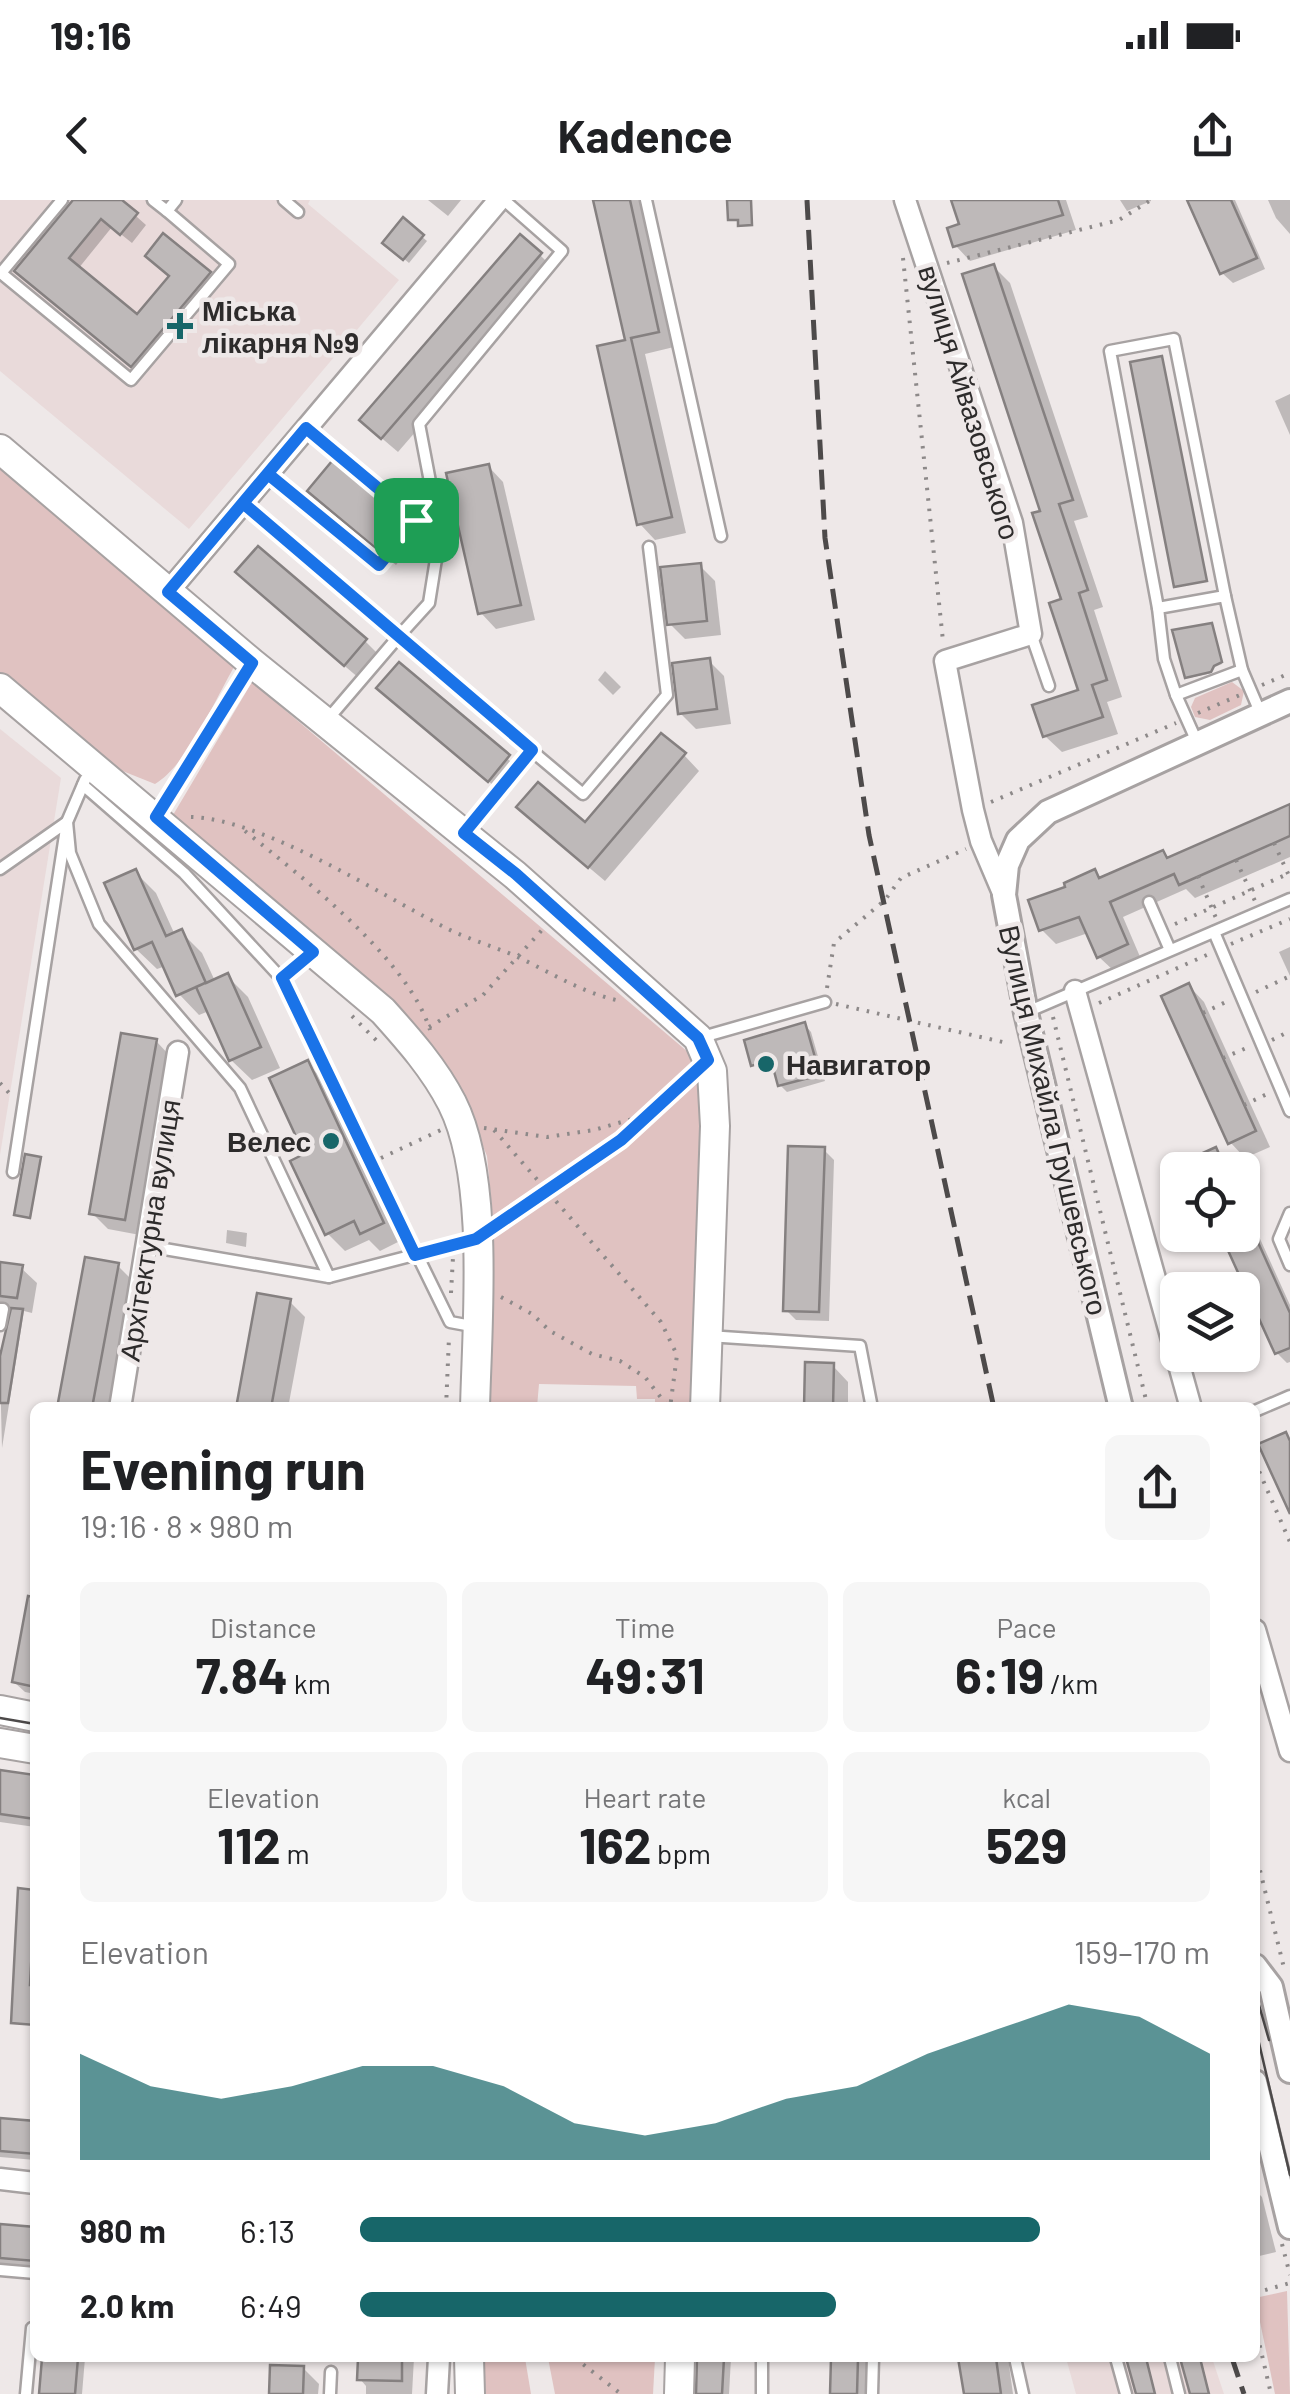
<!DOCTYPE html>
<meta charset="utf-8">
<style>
:root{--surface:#fff;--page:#f6f6f6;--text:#202124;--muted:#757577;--accent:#176669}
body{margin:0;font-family:Barlow,sans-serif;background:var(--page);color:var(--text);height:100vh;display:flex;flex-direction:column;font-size:38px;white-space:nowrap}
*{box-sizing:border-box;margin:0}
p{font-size:32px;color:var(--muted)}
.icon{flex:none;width:55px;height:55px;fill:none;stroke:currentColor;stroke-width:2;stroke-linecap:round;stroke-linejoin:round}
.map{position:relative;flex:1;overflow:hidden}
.side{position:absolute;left:30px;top:1202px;width:1230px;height:960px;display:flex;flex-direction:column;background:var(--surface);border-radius:15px;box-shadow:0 2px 8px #0004}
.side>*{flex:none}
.buttons{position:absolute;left:1160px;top:952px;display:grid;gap:20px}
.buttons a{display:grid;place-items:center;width:100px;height:100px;border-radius:15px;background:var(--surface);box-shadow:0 2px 8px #0004;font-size:50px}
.pin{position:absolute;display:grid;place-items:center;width:85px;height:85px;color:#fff;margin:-42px;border-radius:20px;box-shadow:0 5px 15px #0006}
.round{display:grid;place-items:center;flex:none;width:105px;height:105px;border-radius:15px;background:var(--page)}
.summary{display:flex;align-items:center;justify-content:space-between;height:170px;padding:0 50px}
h1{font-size:55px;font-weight:700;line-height:75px}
.figures{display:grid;grid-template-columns:repeat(3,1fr);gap:15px;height:170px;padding:10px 50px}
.figures div{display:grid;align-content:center;border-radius:15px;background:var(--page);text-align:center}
.figures b{font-size:50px;font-weight:700}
.figures small{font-size:28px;font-weight:400}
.figures p{font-size:28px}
.chart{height:280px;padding:20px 50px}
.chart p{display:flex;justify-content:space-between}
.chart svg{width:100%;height:180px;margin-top:10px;fill:var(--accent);opacity:.7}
ul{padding:0 50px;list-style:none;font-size:32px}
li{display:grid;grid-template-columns:160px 120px 1fr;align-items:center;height:75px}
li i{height:25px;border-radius:12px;background:var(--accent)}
.status{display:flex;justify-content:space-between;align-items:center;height:70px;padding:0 50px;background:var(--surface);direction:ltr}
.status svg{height:28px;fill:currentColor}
header{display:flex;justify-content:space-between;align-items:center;height:130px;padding:0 50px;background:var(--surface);font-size:45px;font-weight:700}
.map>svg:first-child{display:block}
</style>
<div class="status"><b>19:16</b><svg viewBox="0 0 49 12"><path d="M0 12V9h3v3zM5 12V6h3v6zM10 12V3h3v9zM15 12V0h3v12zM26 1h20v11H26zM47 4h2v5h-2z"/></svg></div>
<header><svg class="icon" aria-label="back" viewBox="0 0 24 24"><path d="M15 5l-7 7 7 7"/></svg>Kadence<svg class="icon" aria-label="share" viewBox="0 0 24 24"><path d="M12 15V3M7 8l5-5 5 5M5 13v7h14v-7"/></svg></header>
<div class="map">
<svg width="1290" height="2194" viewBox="0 0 1290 2194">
<rect width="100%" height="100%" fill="#eee8e8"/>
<g fill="#e9dada">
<path d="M0,0H310L308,4L399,80L189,329L0,171Z"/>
<path d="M0,529L61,578L0,955Z"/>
<path d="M1066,2158H1212L1224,2194H1076Z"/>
</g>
<g fill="#e0c2c1">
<path d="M0,264L230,460L234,467C215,500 187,565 155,584L115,568L0,472Z"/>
<path d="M252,482L695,858L702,876L695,1207H655V1199H637L636,1186L539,1184L537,1207H489L493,1020L487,956L463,897L428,845L173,615Z"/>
<path d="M1232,482L1244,491L1241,505L1210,520L1195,517L1191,507L1195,498Z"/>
<path d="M1287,2091L1290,2194H1275L1255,2098Z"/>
<path d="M481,2158H525L531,2194H481Z"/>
<path d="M548,2158H655L653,2194H555Z"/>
</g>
<g fill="#0003">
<path d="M76,0H118L146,25L132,43L112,27L78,69L137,118L209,74L219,84L142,175L28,81Z"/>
<path d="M428,0H461L448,16Z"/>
<path d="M596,0H640L674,147L645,154L686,333L655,340L640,324L628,141Z"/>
<path d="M954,0H1066L1076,30L970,61L956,46L962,26Z"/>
<path d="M1120,0H1151V1L1127,11Z"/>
<path d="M1190,0H1235L1265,69L1233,83L1222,73Z"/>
<path d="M1268,0H1290V34L1276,18Z"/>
<path d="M403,21L427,41L409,63L385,43Z"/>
<path d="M540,55L555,70L398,252L378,235Z"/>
<path d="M994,67L1010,83L1088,317L1074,321L1103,407L1094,410L1122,497L1107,502L1118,534L1062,552L1045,536L1081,491Z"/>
<path d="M1290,194V235L1275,201Z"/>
<path d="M488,266L503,282L535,420L496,429L481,413Z"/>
<path d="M326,306L402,323L417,338L396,365Z"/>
<path d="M700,366L715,381L721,435L685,439L670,424Z"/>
<path d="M253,388L365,441L380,456L360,479Z"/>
<path d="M1213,427L1222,464L1215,467L1212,473L1189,478Z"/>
<path d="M709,461L724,476L731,524L696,529L680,513Z"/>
<path d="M399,465L524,573L505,595L395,504Z"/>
<path d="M605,471L621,487L613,495L598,480Z"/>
<path d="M684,555L699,571L605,681L535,622L585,625Z"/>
<path d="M1290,607V657L1195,698L1186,689L1123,717L1141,759L1114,771L1099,757L1088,733L1056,744L1041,729L1069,688L1094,672L1102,679L1162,653L1169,660Z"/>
<path d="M135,672L156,693L175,735L181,732L202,753L215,781L227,776L248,797L280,868L252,880L231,860L209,811L199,815L179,794L166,766L157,769L136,749Z"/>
<path d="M1290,747V776L1279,752Z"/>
<path d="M1189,786L1204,802L1270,947L1245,958L1230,942Z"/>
<path d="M805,825L811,832L825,881L787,892L780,885L776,867L760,871L753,864Z"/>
<path d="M156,841L171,857L140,1035L108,1029L92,1013Z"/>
<path d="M307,863L325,882L400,1041L380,1051L369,1040L345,1051L327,1033L308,955Z"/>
<path d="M824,950L834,960L829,1121L796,1120L786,1110Z"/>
<path d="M40,959L31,1018L18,1016Z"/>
<path d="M1242,999L1290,1105V1162L1287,1163L1277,1153L1224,1035H1242Z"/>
<path d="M227,1030L247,1033L246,1047L226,1043Z"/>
<path d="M0,1064L21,1068L37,1083L32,1113L24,1111L2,1248L0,1171L14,1110L0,1107Z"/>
<path d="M118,1066L133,1081L110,1208H60Z"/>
<path d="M289,1101L305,1117L288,1208H238Z"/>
<path d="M833,1166L848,1182V1208H806Z"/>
<path d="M35,1370V1494L25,1492L14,1482Z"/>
<path d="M0,1573L35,1578V1627L0,1622Z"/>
<path d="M20,1691L35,1692L30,1787L35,1788V1825L13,1822Z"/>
<path d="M0,1920L35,1923V1960L0,1957Z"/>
<path d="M1255,1990L1262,1997L1276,2052L1255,2057Z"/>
<path d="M0,2026L35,2029V2074L0,2071Z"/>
<path d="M44,2158H85L82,2194H41Z"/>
<path d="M360,2158H414L412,2194H366V2186L360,2179Z"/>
<path d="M699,2158H731L729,2194H697Z"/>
<path d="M834,2158H873L872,2194H833Z"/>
<path d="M960,2158H1008L1013,2194H966Z"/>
<path d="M303,2168L319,2184L318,2194H272Z"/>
</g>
<g fill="#beb9b9" stroke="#858080" stroke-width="2.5">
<path d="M73,0H122L138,13L120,35L101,19L69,58L137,114L169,76L145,56L163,33L211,72L131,167L14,71Z"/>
<path d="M593,0H630L659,132L631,138L672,317L637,325L597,146L625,140Z"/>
<path d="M727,0H751L752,25L738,26V20H728Z"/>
<path d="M951,0H1058L1063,15L953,47L947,28L959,24Z"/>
<path d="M1187,0H1231L1257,58L1220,74Z"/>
<path d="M403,17L424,35L403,60L382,43Z"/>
<path d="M520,34L542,53L381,239L359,220Z"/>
<path d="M994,64L1073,300L1059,304L1088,390L1079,393L1107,480L1092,485L1103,517L1043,537L1032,505L1078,490L1049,403L1061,399L1032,313L1040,311L962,74Z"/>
<path d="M1162,156L1207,381L1174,387L1130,162Z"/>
<path d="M332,261L404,321L379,351L307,291Z"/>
<path d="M489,264L521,405L478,414L446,273Z"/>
<path d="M258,346L367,439L344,466L235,372Z"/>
<path d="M701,363L707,421L667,425L660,367Z"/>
<path d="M1212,423L1222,462L1214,466L1211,472L1185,478L1172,430Z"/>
<path d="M710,458L717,509L678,514L672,463Z"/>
<path d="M399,462L510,555L488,582L376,488Z"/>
<path d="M661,533L686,553L588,668L516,607L538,582L585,622Z"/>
<path d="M1290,604V636L1179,685L1174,674L1110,702L1128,744L1097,758L1079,717L1039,731L1028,700L1065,687L1064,683L1095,669L1099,678L1163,650L1167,658Z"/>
<path d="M136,669L166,736L182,729L206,783L228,773L261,847L229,861L196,787L205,783L176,796L152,742L134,750L104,683Z"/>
<path d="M1189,783L1256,931L1228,944L1161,796Z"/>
<path d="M805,822L820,875L778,886L771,860L751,866L744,840Z"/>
<path d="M121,833L157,839L125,1020L89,1014Z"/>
<path d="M308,860L384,1023L360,1034L354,1021L325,1035L290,961L304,954L269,878Z"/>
<path d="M788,946L825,947L819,1112L783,1111Z"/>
<path d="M1216,947L1226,970H1192L1187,960Z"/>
<path d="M25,954L41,957L30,1018L14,1015Z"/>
<path d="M1242,1007L1290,1113V1148L1275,1154L1221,1035H1242Z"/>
<path d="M85,1057L119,1063L92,1208H57Z"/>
<path d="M0,1062L23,1065L17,1098L0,1096Z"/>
<path d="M257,1093L291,1099L271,1208H236Z"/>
<path d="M11,1108L23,1109L8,1203H0V1156Z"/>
<path d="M805,1162L834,1163L833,1208H804Z"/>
<path d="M1286,1232L1290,1241V1314L1258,1244Z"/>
<path d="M28,1396L35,1397V1487L12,1482Z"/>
<path d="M0,1570L35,1575V1619L0,1614Z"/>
<path d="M18,1688L35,1690L30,1785H35V1825L11,1823Z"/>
<path d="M0,1918L35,1921V1954L0,1951Z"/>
<path d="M0,2024L35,2027V2061L0,2058Z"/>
<path d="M42,2158H78L75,2194H39Z"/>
<path d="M358,2158H402V2181L357,2180Z"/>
<path d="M697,2158H724L722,2194H696Z"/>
<path d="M831,2158H858L857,2194H830Z"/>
<path d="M958,2158H996L1001,2194H964Z"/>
<path d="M1126,2158H1146L1155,2194H1136Z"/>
<path d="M1180,2158H1200L1209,2194H1190Z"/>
<path d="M270,2165L304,2166L303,2194H269Z"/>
</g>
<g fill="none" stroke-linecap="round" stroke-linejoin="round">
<g stroke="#a7a2a2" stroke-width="15">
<g id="service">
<path d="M62,0L1,73L131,180L229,64L167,11"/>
<path d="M153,0L167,11L176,0"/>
<path d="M284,0L298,12"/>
<path d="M646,0L721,336"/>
<path d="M268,274L379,365L416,320L307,229"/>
<path d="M244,304L399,436L328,519"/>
<path d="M1158,408L1110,151L1174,139L1225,396"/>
<path d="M1031,434L1049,486"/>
<path d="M1176,495L1164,459L1158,408L1225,396L1242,470"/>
<path d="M1197,542L1176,495L1242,470L1260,512"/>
<path d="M532,551L583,594L667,495L649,347"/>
<path d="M85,580L67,622L70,653L99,724L240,888L329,1077"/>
<path d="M83,585L184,673L282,779L450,1122L477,1127"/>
<path d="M466,631L532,551L399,436L429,403L440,334L419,224L562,51L504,0"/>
<path d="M0,669L67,622L13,972"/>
<path d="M1149,702L1170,750"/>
<path d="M1214,732L1290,911"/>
<path d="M282,779L313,752"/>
<path d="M1027,812L1290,699"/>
<path d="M699,838L825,802"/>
<path d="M1290,1013L1279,1039L1290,1065"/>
<path d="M147,1046L329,1077L476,1039"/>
<path d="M0,1109H3L0,1125"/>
<path d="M708,1136L860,1146L872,1208"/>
<path d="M1255,1211L1290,1196"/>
<path d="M0,2070L35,2073"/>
<path d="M1015,2158L1023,2194"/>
<path d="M1116,2158L1126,2194"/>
<path d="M1170,2158L1179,2194"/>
<path d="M26,2194L32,2128"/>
<path d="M330,2194L331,2172"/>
<path d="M762,2194V2158"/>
<path d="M872,2194L873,2158"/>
</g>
</g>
<g stroke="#a7a2a2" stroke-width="25">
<g id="minor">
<path d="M905,0L1012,323L1031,434L945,461L973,610L981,641L1004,695"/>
<path d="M168,392L499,0"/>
<path d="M1075,791L1191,1208"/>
<path d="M120,1208L178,852"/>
<path d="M1255,1430L1290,1551"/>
<path d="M0,1979L35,1983"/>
<path d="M437,2194L439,2158"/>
</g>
</g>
<g stroke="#a7a2a2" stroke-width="28">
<g id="tertiary">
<path d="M1121,1208L1026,813L1004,695L1007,665L1018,640L1048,612L1290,501"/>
<path d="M1255,1766L1271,1787L1290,1871"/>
<path d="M1255,1882L1290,2027"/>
</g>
</g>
<g stroke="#a7a2a2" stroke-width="32">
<g id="secondary">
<path d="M0,249L252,463L515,675L698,838L712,871L715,926L705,1208"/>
<path d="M0,488L383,811C409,840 434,868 452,903C490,978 477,1122 475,1208"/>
<path d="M0,1510L35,1517"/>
<path d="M0,1543L35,1549"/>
<path d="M469,2158L470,2194"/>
<path d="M679,2194L680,2158"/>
</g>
</g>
<g stroke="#8d8989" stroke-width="4" stroke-dasharray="2.5 8" stroke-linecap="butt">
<path d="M903,58L943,441"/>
<path d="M947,63L1119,20L1151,0"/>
<path d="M1262,485L1290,473"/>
<path d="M1198,513L1240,495"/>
<path d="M167,599L242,479"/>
<path d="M991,602L1176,523"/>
<path d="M191,617C263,619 378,693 444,727C469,740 497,747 522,759C555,775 585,794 621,801"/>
<path d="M245,631C303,678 408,759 430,830"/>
<path d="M1274,643L1290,678"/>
<path d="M1236,660L1255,701"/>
<path d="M1198,676L1216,718"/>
<path d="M1175,724L1290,673"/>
<path d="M1231,744L1290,719"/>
<path d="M827,788L834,743L885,700L901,678L966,649"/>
<path d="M1256,792L1288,777"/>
<path d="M1099,803L1209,754"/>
<path d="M836,804L1007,843"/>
<path d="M1203,813L1230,800"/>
<path d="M352,816L377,841"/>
<path d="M1053,817L1148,1208"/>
<path d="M429,827L483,795L542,730"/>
<path d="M1272,840L1290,831"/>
<path d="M1223,858L1251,846"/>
<path d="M0,883L10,894"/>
<path d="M1244,905L1267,894"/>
<path d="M484,928L547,937L594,930L646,915"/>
<path d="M494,930L661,1122L677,1155L670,1208"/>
<path d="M381,958L441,930"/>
<path d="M500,1023L621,940L690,877"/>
<path d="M451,1093L453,1057"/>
<path d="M501,1097L532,1114L550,1131L572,1143L592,1154L620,1161L645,1177L669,1208"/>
<path d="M446,1208L449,1137"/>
<path d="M1255,1262L1290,1342"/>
<path d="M1255,1650L1285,1772"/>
<path d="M1282,2044L1290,2075"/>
<path d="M1255,2093L1290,2083"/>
<path d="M1255,2125L1271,2194"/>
<path d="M575,2158L621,2194"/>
</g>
<use href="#service" stroke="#fff" stroke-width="10"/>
<use href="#minor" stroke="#fff" stroke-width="20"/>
<use href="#tertiary" stroke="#fff" stroke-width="22"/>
<use href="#secondary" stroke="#fff" stroke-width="28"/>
<g stroke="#4d4a4a" stroke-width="2.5">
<path d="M0,1518L35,1524"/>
<path d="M1255,1791L1269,1840"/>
<path d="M1255,1826L1290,1975"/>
</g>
<g stroke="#4d4a4a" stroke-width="5" stroke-dasharray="20 10" stroke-linecap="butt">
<path d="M807,0L825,338L869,635L994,1208"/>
<path d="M1232,2158L1244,2194"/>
</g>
</g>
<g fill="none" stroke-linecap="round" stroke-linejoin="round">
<g stroke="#fff" stroke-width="20">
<path id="route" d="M416,320L306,228L168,392L252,463L156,617L313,752L282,778L415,1055L476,1039L621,940L708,860L698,838L516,674L464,633L532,550L243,303L268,274L379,365L416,320"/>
</g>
<use href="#route" stroke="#1a73e8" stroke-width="12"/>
</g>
<g fill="#176669" stroke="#eee8e8" stroke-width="4">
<path d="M175 111h10v10h10v10h-10v10h-10v-10h-10v-10h10z"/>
<circle cx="766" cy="864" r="10"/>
<circle cx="331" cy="941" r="10"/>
</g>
<g text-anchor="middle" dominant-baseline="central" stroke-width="9" stroke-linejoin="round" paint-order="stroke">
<g font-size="28" font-weight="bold" fill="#2d2b2b" stroke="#eee8e8" text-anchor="start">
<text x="202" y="110">Міська<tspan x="202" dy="32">лікарня №9</tspan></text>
<text x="786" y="864">Навигатор</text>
<text x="311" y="941" text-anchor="end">Велес</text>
</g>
<g font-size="28" fill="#2d2b2b" stroke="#eee8e8">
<text transform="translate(970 202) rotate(73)">вулиця Айвазовського</text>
<text transform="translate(1054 920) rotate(77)">Вулиця Михайла Грушевського</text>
<text transform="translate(149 1030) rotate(-81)">Архітектурна вулиця</text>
</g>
</g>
</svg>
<div class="buttons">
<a><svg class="icon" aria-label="locate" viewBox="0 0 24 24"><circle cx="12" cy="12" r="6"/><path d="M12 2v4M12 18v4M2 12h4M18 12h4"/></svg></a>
<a><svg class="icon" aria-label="layers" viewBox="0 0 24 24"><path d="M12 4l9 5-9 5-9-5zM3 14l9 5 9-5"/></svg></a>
</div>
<div class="pin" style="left:416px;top:320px;background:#1e9e55"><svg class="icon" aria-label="arrive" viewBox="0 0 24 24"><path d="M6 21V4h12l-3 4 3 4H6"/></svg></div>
<section class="side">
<div class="summary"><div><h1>Evening run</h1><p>19:16 · 8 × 980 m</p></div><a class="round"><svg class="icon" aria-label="share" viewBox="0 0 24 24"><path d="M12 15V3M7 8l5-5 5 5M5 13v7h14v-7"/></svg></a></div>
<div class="figures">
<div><p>Distance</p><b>7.84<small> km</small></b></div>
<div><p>Time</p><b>49:31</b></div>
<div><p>Pace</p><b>6:19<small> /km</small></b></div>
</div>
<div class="figures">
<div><p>Elevation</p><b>112<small> m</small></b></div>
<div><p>Heart rate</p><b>162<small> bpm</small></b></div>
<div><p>kcal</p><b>529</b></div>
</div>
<div class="chart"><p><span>Elevation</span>159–170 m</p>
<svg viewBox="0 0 160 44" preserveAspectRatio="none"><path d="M0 44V18L10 26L20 29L30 26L40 21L50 21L60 26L70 35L80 38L90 35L100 29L110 26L120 18L130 12L140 6L150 9L160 18V44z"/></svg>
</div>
<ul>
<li><b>980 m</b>6:13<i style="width:80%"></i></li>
<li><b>2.0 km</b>6:49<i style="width:56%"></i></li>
</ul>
</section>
</div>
